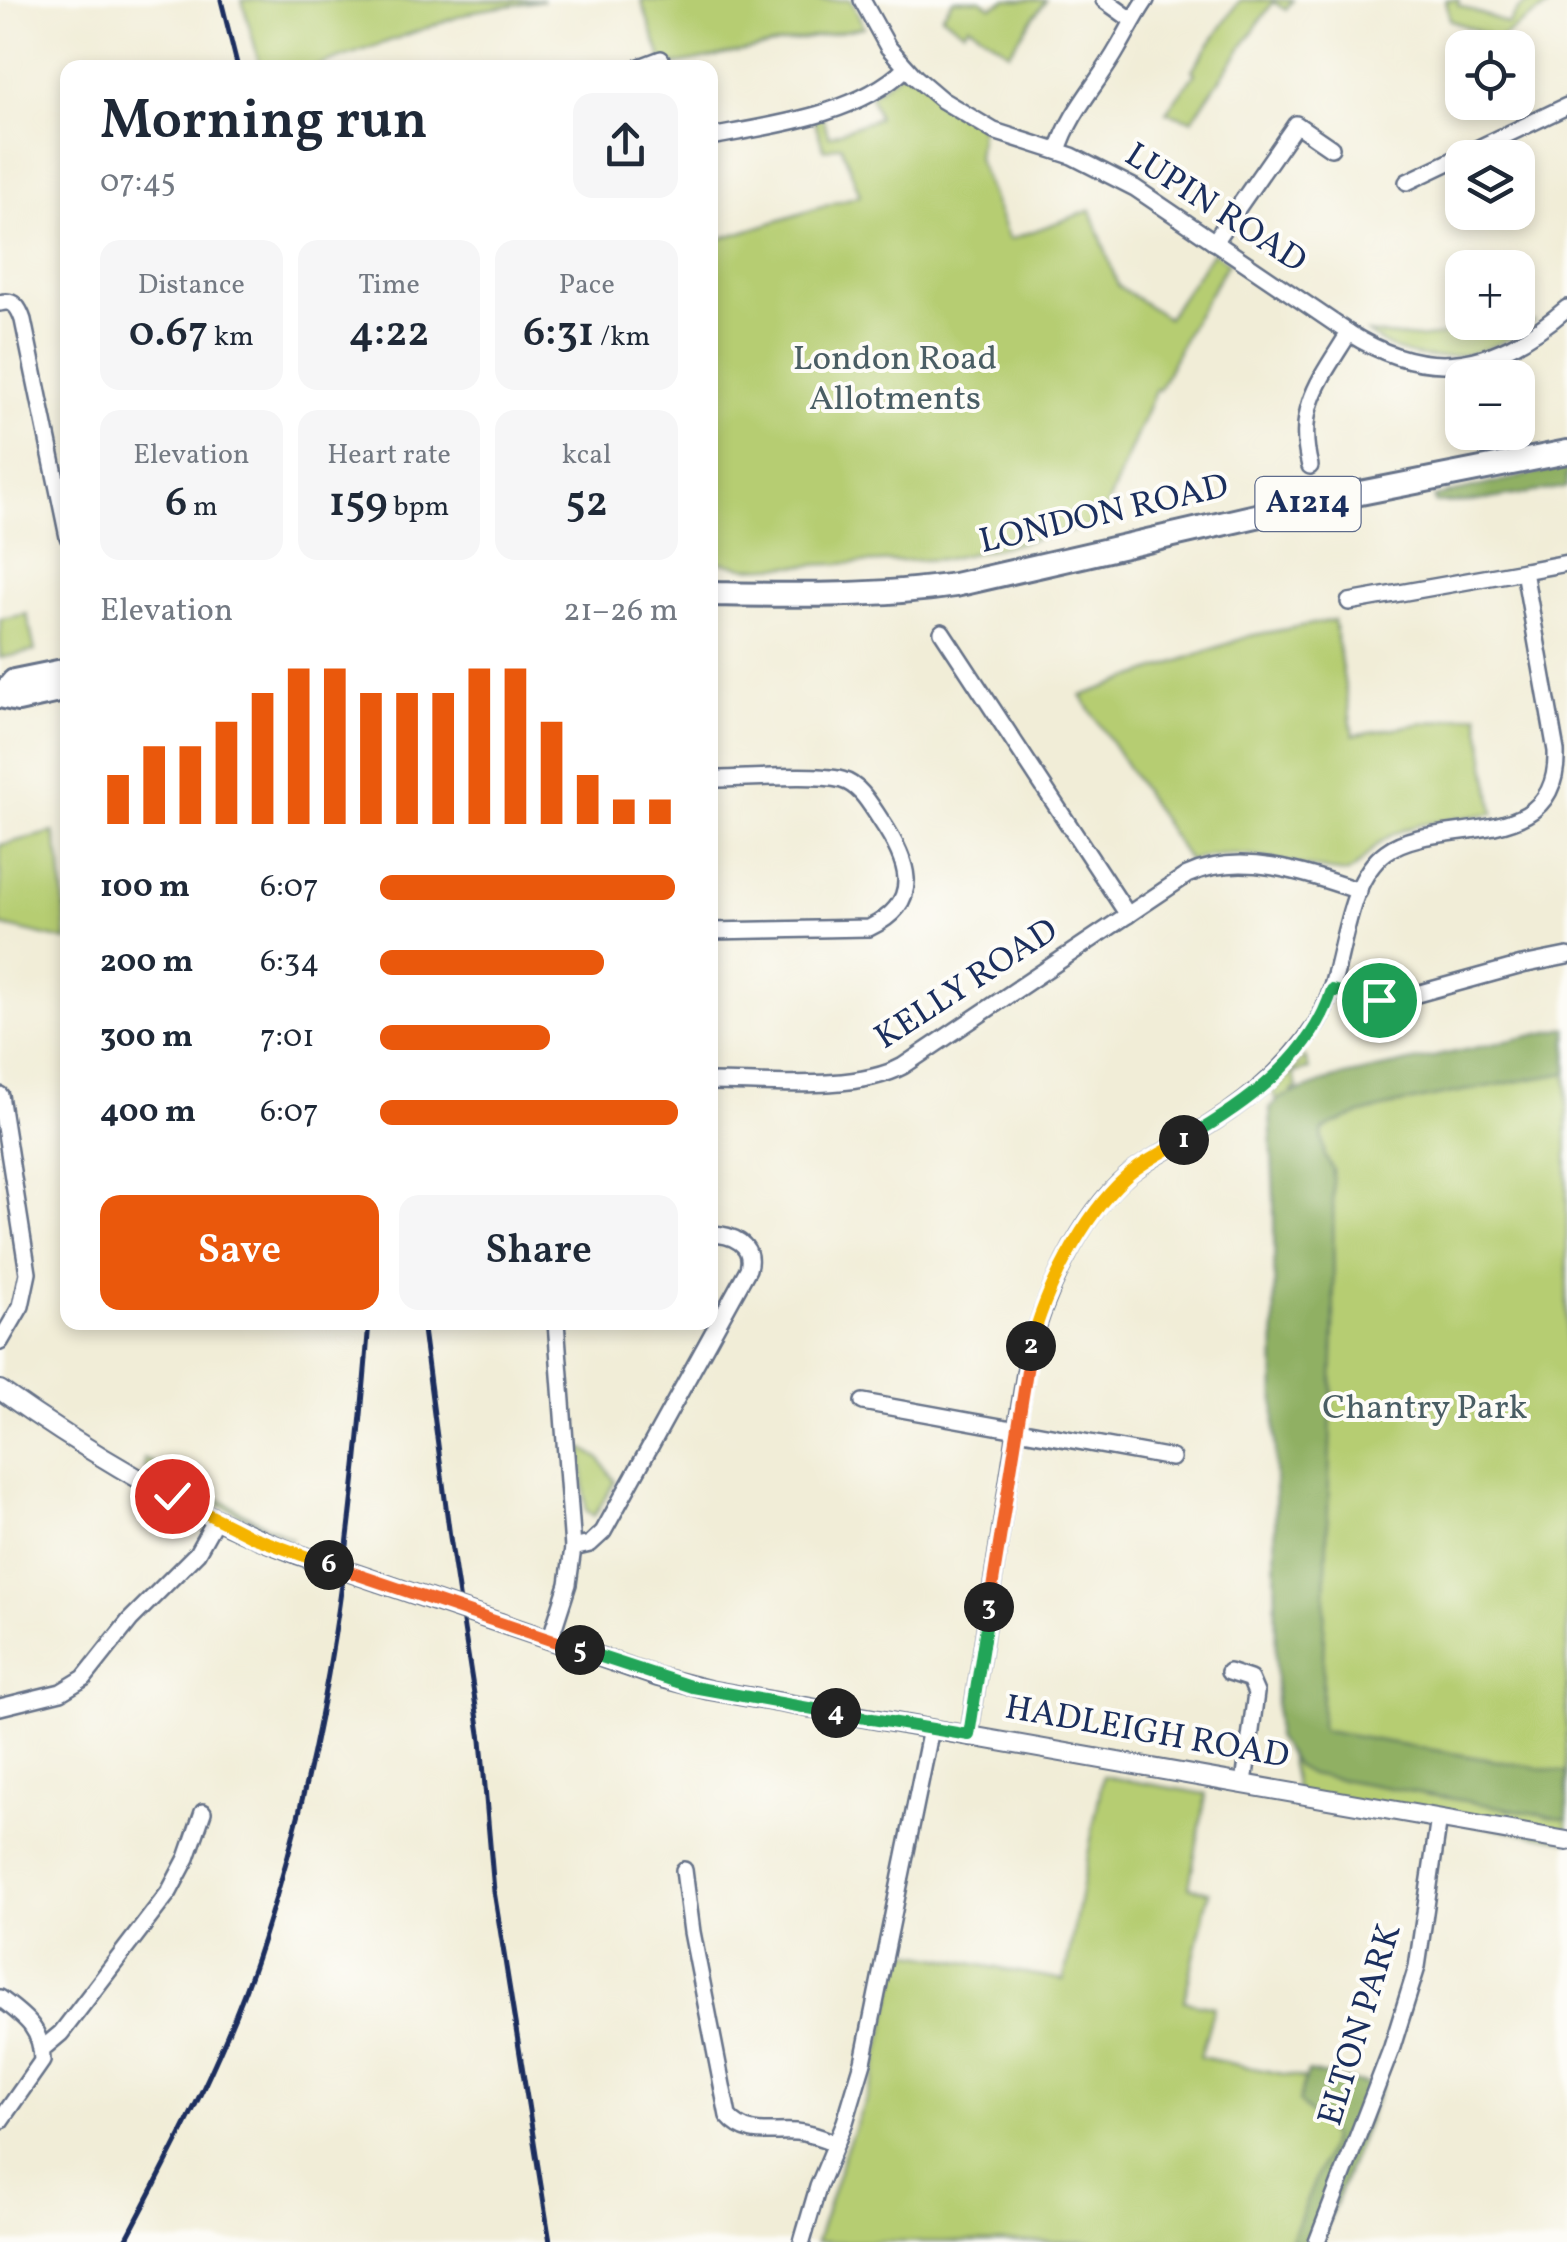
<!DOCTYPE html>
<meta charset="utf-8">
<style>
:root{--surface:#fff;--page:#f6f6f7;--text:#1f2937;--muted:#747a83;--accent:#ea580c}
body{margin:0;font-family:Vollkorn,serif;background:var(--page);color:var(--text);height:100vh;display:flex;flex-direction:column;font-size:38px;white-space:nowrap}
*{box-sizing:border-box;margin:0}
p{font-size:32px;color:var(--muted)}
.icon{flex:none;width:55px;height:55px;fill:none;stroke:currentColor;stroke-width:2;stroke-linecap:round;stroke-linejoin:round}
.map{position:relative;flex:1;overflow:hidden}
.drawer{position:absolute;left:60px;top:60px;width:658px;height:1270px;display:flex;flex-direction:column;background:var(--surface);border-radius:20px;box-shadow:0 5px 15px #0003}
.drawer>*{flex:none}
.fabs{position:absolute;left:1445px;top:30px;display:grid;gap:20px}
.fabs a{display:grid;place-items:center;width:90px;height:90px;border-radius:20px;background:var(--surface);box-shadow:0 5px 15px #0003;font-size:50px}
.pin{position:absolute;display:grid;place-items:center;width:85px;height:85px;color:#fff;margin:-42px;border:5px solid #fff;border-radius:50%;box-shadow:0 2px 10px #0007}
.km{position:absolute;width:50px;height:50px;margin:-25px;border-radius:50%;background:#222;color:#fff;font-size:28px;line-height:50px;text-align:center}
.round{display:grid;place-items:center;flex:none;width:105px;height:105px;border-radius:20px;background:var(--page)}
.overview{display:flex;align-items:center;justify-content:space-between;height:170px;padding:0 40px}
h1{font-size:55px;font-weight:600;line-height:75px}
.metrics{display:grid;grid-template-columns:repeat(3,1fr);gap:15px;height:170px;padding:10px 40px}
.metrics div{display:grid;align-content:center;border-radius:20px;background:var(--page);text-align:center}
.metrics b{font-size:42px;font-weight:600}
.metrics small{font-size:28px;font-weight:400}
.metrics p{font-size:28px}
.chart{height:280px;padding:20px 40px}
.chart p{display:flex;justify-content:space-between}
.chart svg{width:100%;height:180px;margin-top:10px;stroke:var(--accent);stroke-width:6}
.action{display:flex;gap:20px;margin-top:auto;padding:20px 40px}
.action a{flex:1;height:115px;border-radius:20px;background:var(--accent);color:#fff;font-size:40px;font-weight:600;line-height:115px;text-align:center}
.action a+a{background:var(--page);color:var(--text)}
ul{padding:0 40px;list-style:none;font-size:32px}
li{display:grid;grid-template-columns:160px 120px 1fr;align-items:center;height:75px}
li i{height:25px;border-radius:12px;background:var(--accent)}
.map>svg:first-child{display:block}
</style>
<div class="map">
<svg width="1567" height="2242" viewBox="0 0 1567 2242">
<rect width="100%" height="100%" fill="#fdfcf7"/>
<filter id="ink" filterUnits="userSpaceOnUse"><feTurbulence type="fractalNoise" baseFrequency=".01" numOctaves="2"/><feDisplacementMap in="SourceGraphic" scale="20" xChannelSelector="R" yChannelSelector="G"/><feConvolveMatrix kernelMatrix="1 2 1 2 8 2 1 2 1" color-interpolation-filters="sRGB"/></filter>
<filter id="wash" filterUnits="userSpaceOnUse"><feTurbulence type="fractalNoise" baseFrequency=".0048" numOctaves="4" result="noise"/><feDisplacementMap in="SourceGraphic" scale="40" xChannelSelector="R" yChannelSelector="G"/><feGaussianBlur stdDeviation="2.25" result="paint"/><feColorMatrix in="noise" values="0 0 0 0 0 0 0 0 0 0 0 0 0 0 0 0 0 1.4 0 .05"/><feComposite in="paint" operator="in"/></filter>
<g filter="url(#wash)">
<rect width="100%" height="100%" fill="#f1edd7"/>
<g fill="#b6cd72" stroke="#687e68" stroke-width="2.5">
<path d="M242,0H544L475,11L315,67L261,68Z"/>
<path d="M641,0H851L864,27L664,67Z"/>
<path d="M953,0H981L991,7L1006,0H1046L1009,52L969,25L964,31L942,16Z"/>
<path d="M1240,0H1293L1286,10L1273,2L1192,120L1166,112L1195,73L1192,70Z"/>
<path d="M1446,0H1459L1458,5L1508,24C1522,0 1530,0 1558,0L1498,39L1450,20Z"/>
<path d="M906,68L981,125L977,158L1009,240L1091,210L1118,286L1167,318L1213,252L1228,263L1189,328L1159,390L1156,389L1099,525L947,559L748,568L710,560V242L860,195L841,145L824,150L812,114L820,111L829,136L878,118L870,95Z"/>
<path d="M1535,321C1491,358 1417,374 1368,333L1417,338L1522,326Z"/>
<path d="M27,614L35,651L0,658V619Z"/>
<path d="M1334,620L1353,735L1478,714L1494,813C1458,820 1413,820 1383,840C1369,850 1362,866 1347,873C1289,869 1250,843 1189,861L1081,696L1249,636Z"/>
<path d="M54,832L61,865L67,941L0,925V845Z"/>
<path d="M1567,1036V1841L1296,1792L1283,1724L1284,1097L1277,1101L1273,1093L1305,1057L1309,1069L1293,1073L1297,1087L1291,1092Z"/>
<path d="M581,1447L600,1459L615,1482L594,1516L586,1510Z"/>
<path d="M144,1458L293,1540L145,1469Z"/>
<path d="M1103,1776L1206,1794L1189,1887L1209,1892L1184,2001L1214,2007L1200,2057L1370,2092L1310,2242H816L845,2152L873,2081L902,1951L1064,1980Z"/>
</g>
<g fill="#90b064" stroke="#567061" stroke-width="2.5">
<path d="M1567,466V487L1471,502L1435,503L1434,497Z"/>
<path d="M1567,1028V1073C1523,1081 1345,1107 1322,1132L1325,1156L1333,1170L1334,1326L1321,1727L1324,1731L1567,1773V1819L1310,1774L1296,1766L1276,1737L1274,1197L1270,1109L1280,1098L1335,1078Z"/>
<path d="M1308,2072L1381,2087L1320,2242H1290L1331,2140L1327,2130L1298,2102Z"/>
</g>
</g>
<g filter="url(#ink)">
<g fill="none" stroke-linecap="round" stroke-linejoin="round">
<g stroke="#667288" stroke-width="20">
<g id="minor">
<path d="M862,0L888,47L915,77L942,100L994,131L1072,156L1135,188L1349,333C1431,385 1497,368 1567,308"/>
<path d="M1104,0L1132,20"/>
<path d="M637,68L661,59"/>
<path d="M710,137C775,125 857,115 906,68"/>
<path d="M1058,151C1070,111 1098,84 1118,48C1128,31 1135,16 1146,0"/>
<path d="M1407,182L1567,106"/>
<path d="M1214,242L1296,124L1331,148"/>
<path d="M0,303C14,299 19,308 23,320L68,537"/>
<path d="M1310,466C1295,408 1320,380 1349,333"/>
<path d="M1349,602L1524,571"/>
<path d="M942,632L1128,915"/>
<path d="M710,779C744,779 813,773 842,780C860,785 870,804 880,819C907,859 926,901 869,928L710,931"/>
<path d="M1332,990L1370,999L1395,1000L1522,965L1567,956"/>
<path d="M710,1082C766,1082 855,1092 903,1066L1187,875C1241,850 1306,873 1359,891"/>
<path d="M0,1095L28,1273L21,1306L0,1342"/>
<path d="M863,1402L1172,1458"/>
<path d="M573,1548L590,1544L603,1532L748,1269C755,1244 732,1234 710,1234"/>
<path d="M550,1640L568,1584L573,1548L556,1322"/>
<path d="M1229,1672L1250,1679L1256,1693L1244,1783"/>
<path d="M0,1707L61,1692L84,1678L130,1620L197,1553L216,1519"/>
<path d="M969,1735L1027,1361C1042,1301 1079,1216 1127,1176C1147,1160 1170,1149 1191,1136C1240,1107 1283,1074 1315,1026C1347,977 1339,887 1386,852C1436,814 1560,856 1556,751L1524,571L1567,563"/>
<path d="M684,1870L692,1932L728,2116C747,2139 771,2130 796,2132C810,2133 823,2138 835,2143"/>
<path d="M0,1998C25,2017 42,2028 42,2061L0,2121"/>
<path d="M42,2049L61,2033L169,1892L187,1858L203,1812"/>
<path d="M802,2242L818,2187L845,2122L863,2062L931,1729"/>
<path d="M1317,2242L1392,2047L1417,1967L1439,1818"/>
</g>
</g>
<g stroke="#667288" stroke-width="22">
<g id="tertiary">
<path d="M0,1390C92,1455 191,1514 297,1554"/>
<path d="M379,1582L429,1599"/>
<path d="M500,1623L658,1677L709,1690L1567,1841"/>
</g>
</g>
<g stroke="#667288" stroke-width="28">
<g id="primary">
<path d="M710,594C792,595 874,597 955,585L1335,498L1567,452"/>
<path d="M2,695L14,681L63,671L68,673"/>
<path d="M0,696L18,700L68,689"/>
</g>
</g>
<use href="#minor" stroke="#fff" stroke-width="15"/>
<use href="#tertiary" stroke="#fff" stroke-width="18"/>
<use href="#primary" stroke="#fff" stroke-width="22"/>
<g stroke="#1b2f5e" stroke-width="5">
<path d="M221,0L238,68"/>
<path d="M422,1322L450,1537L481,1740L494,1891L550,2242"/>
<path d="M125,2242C176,2145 230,2044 263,1939C330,1734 352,1536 369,1322"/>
</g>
<g stroke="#667288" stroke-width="22" stroke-linecap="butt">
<g id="tertiary-bridge">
<path d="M297,1554L379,1582"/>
<path d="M429,1599L500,1623"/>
</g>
</g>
<use href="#tertiary-bridge" stroke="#fff" stroke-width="18"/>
</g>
</g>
<g fill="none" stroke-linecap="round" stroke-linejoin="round" filter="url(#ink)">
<g stroke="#fff" stroke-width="20">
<path id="split-1" d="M1184,1140C1243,1106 1311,1059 1332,990L1379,1000"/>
</g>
<g stroke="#fff" stroke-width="20">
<path id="split-2" d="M1031,1346C1044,1292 1083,1216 1125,1178C1142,1162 1164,1152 1184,1140"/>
</g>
<g stroke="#fff" stroke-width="20">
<path id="split-3" d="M989,1607L1031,1346"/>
</g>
<g stroke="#fff" stroke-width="20">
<path id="split-4" d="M836,1713L969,1735L989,1607"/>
</g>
<g stroke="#fff" stroke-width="20">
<path id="split-5" d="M580,1650L693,1687L836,1713"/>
</g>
<g stroke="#fff" stroke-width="20">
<path id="split-6" d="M329,1565L580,1650"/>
</g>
<g stroke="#fff" stroke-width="20">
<path id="split-7" d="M172,1496L253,1537L329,1565"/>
</g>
<use href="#split-1" stroke="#22a559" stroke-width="12"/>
<use href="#split-2" stroke="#f5b400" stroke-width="12"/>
<use href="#split-3" stroke="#f0652b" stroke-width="12"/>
<use href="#split-4" stroke="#22a559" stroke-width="12"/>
<use href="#split-5" stroke="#22a559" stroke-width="12"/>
<use href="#split-6" stroke="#f0652b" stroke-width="12"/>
<use href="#split-7" stroke="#f5b400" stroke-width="12"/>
</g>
<g text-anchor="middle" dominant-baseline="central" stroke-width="8" stroke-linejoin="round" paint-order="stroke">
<rect fill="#fdfcf7" stroke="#5f6c8c" stroke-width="2.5" x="1255.5" y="477" width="105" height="54" rx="8"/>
<g font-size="32" font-weight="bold" fill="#1b2f5e">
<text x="1308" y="504">A1214</text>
</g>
<g font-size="35" fill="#1b2f5e" stroke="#fdfcf7">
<text transform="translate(1215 209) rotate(33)">LUPIN ROAD</text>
<text transform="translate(1104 515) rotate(-13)">LONDON ROAD</text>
<text transform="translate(967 985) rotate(-33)">KELLY ROAD</text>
<text transform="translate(1147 1733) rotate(10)">HADLEIGH ROAD</text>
<text transform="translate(1361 2025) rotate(-73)">ELTON PARK</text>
</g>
<g font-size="35" fill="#4a5e64" stroke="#fdfcf7">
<text x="895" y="360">London Road<tspan x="895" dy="40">Allotments</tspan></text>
<text x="1425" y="1409">Chantry Park</text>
</g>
</g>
</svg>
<div class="fabs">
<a><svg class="icon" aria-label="locate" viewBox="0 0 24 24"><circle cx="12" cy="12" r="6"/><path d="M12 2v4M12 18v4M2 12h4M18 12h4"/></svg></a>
<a><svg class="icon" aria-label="layers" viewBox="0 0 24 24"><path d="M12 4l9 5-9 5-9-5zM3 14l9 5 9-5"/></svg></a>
<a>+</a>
<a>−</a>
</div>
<div class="pin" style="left:1379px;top:1000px;background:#1e9e55"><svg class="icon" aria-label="arrive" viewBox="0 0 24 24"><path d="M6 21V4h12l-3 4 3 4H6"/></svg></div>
<div class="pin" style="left:172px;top:1496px;background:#d93025"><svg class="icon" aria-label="check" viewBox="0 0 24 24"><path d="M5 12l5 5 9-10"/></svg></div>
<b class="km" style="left:1184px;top:1140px">1</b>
<b class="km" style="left:1031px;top:1346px">2</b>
<b class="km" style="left:989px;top:1607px">3</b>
<b class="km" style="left:836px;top:1713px">4</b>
<b class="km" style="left:580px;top:1650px">5</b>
<b class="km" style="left:329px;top:1565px">6</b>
<section class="drawer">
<div class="overview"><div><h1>Morning run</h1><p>07:45</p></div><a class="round"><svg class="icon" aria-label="share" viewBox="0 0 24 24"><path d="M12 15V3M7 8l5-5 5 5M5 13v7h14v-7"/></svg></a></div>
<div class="metrics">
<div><p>Distance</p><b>0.67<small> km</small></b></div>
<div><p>Time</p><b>4:22</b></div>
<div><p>Pace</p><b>6:31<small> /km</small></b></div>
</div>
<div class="metrics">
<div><p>Elevation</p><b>6<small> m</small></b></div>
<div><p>Heart rate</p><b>159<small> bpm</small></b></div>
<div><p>kcal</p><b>52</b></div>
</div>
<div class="chart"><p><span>Elevation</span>21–26 m</p>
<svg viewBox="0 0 160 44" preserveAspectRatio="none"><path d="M5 44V32M15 44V25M25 44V25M35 44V19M45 44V12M55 44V6M65 44V6M75 44V12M85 44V12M95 44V12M105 44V6M115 44V6M125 44V19M135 44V32M145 44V38M155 44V38"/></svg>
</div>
<ul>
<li><b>100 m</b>6:07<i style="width:99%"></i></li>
<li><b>200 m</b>6:34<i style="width:75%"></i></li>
<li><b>300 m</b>7:01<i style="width:57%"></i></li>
<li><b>400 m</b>6:07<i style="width:100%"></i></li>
</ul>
<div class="action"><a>Save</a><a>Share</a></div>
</section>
</div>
